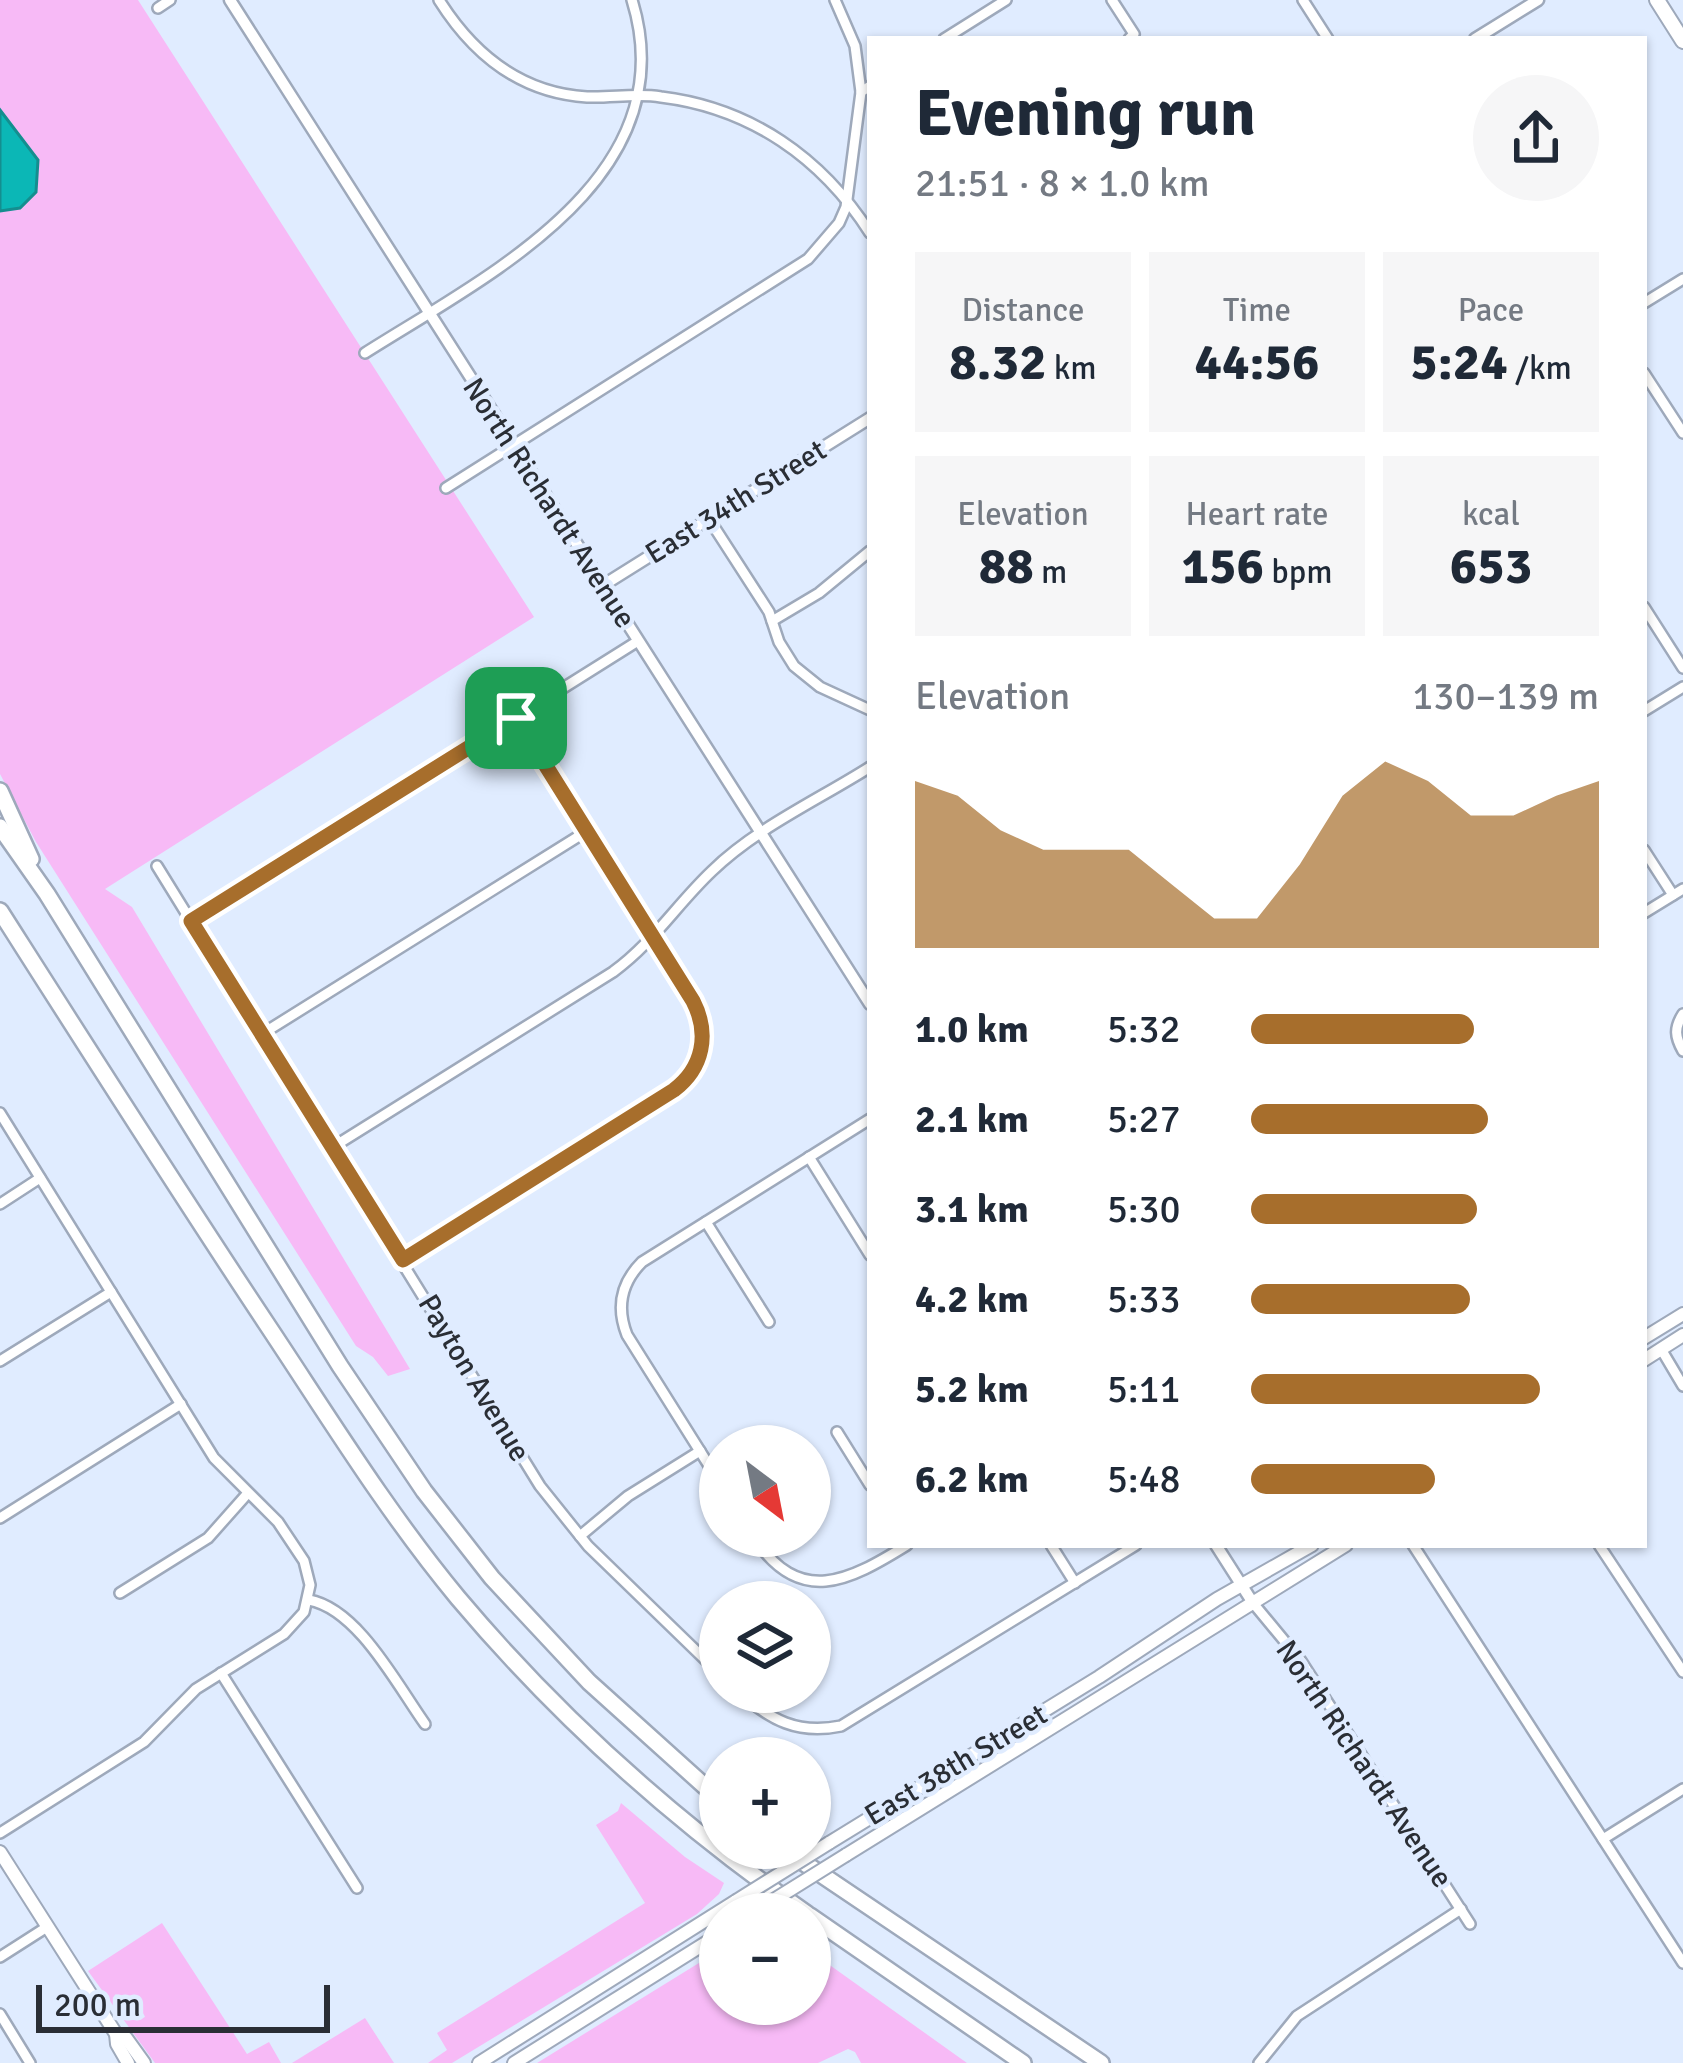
<!DOCTYPE html>
<meta charset="utf-8">
<style>
:root{--surface:#fff;--page:#f6f6f7;--text:#1f2937;--muted:#747a83;--accent:#a76e2c}
body{margin:0;font-family:Signika,sans-serif;background:var(--page);color:var(--text);height:100vh;display:flex;flex-direction:column;font-size:45px;white-space:nowrap}
*{box-sizing:border-box;margin:0}
p{font-size:39px;color:var(--muted)}
.icon{flex:none;width:66px;height:66px;fill:none;stroke:currentColor;stroke-width:2;stroke-linecap:round;stroke-linejoin:round}
.map{position:relative;flex:1;overflow:hidden}
.drawer{position:absolute;left:867px;top:36px;width:780px;height:1512px;display:flex;flex-direction:column;background:var(--surface);border-radius:0px;box-shadow:0 3px 9px #0004}
.drawer>*{flex:none}
.needle{width:78px;rotate:148deg}
.tools{position:absolute;left:699px;top:1425px;display:grid;gap:24px}
.tools a{display:grid;place-items:center;width:132px;height:132px;border-radius:50%;background:var(--surface);box-shadow:0 3px 9px #0004;font-size:60px}
.scale{position:absolute;left:36px;bottom:30px;width:294px;box-sizing:border-box;padding-left:12px;border:6px solid #2a2e35;border-top:0;font-size:33px;line-height:42px;white-space:nowrap;color:#2a2e35;-webkit-text-stroke:9px #e0ecff;paint-order:stroke}
.pin{position:absolute;display:grid;place-items:center;width:102px;height:102px;color:#fff;margin:-51px;border-radius:24px;box-shadow:0 6px 18px #0006}
.round{display:grid;place-items:center;flex:none;width:126px;height:126px;border-radius:63px;background:var(--page)}
.headline{display:flex;align-items:center;justify-content:space-between;height:204px;padding:0 48px}
h1{font-size:66px;font-weight:700;line-height:90px}
.stats{display:grid;grid-template-columns:repeat(3,1fr);gap:18px;height:204px;padding:12px 48px}
.stats div{display:grid;align-content:center;border-radius:0px;background:var(--page);text-align:center}
.stats b{font-size:51px;font-weight:700}
.stats small{font-size:33px;font-weight:400}
.stats p{font-size:33px}
.chart{height:336px;padding:24px 48px}
.chart p{display:flex;justify-content:space-between}
.chart svg{width:100%;height:216px;margin-top:12px;fill:var(--accent);opacity:.7}
ul{padding:0 48px;list-style:none;font-size:39px}
li{display:grid;grid-template-columns:192px 144px 1fr;align-items:center;height:90px}
li i{height:30px;border-radius:15px;background:var(--accent)}
.map>svg:first-child{display:block}
</style>
<div class="map">
<svg width="1683" height="2063" viewBox="0 0 1683 2063">
<rect width="100%" height="100%" fill="#e0ecff"/>
<g fill="#f7baf6">
<path d="M0,0H138L534,617L105,889L132,907L410,1369L388,1376L373,1357L356,1346L36,842L0,774V211L20,208L12,123L0,110Z"/>
<path d="M621,1803L685,1857L724,1883L719,1894L697,1914L452,2063H428L447,2050L437,2033L645,1903L596,1825L618,1811Z"/>
<path d="M162,1923L247,2054L269,2042L281,2063H155L88,1971Z"/>
<path d="M720,1950V2004H810V1951L967,2063H861L855,2052L848,2049L818,2063H537Z"/>
<path d="M365,2018L394,2063H292Z"/>
</g>
<path fill="#0bb7b6" stroke="#148e8f" stroke-width="3" d="M0,110L38,160L36,192L20,208L0,211Z"/>
<g fill="none" stroke-linecap="round" stroke-linejoin="round">
<g stroke="#9ea9bb" stroke-width="14">
<g id="minor">
<path d="M439,0C473,54 521,93 587,97C612,98 636,93 661,97C751,108 822,158 870,233"/>
<path d="M835,0L855,46L861,92"/>
<path d="M1112,0L1134,34L1129,39"/>
<path d="M1303,0L1328,39"/>
<path d="M158,8L170,0"/>
<path d="M944,39L1006,0"/>
<path d="M1644,303L1683,279"/>
<path d="M365,353C488,275 687,178 632,0"/>
<path d="M1644,373L1683,433"/>
<path d="M446,488L808,259L839,223L846,207L861,92L870,86"/>
<path d="M709,519L769,612L779,642L794,666L820,687L870,710"/>
<path d="M1644,607L1683,668"/>
<path d="M772,621L819,593L870,551"/>
<path d="M1644,711L1683,687"/>
<path d="M1644,850L1673,895"/>
<path d="M157,866L540,1486L588,1546L720,1674"/>
<path d="M1644,913L1683,889"/>
<path d="M192,921L638,641"/>
<path d="M1683,1014C1674,1028 1675,1037 1683,1051"/>
<path d="M262,1034L587,831"/>
<path d="M0,1113L214,1458L278,1522L304,1561L310,1585L304,1612L284,1634L196,1689L144,1742L0,1833"/>
<path d="M333,1147L613,972C653,943 677,904 712,871C756,828 818,800 870,767"/>
<path d="M809,1157L870,1255"/>
<path d="M0,1204L40,1178"/>
<path d="M706,1222L769,1322"/>
<path d="M403,1260L674,1091C701,1068 709,1038 695,1006L516,718"/>
<path d="M1661,1349L1683,1386"/>
<path d="M0,1361L111,1292"/>
<path d="M837,1432L870,1485"/>
<path d="M720,1483L627,1335C616,1307 621,1283 642,1262L870,1119"/>
<path d="M0,1518L181,1404"/>
<path d="M580,1536L628,1496L700,1451"/>
<path d="M753,1536C799,1608 849,1581 907,1545"/>
<path d="M1051,1545L1075,1583"/>
<path d="M1413,1545L1683,1963"/>
<path d="M1599,1545L1683,1672"/>
<path d="M120,1593L208,1538L248,1493"/>
<path d="M309,1600C358,1609 397,1685 425,1724"/>
<path d="M1253,1603L1301,1661L1470,1924"/>
<path d="M221,1673L357,1888"/>
<path d="M739,1692C770,1720 798,1735 841,1726L1136,1545"/>
<path d="M1603,1839L1683,1789"/>
<path d="M0,1957L47,1927"/>
<path d="M0,2014L30,2063"/>
<path d="M1259,2063L1297,2016L1461,1909"/>
</g>
</g>
<g stroke="#9ea9bb" stroke-width="15">
<g id="tertiary">
<path d="M230,0L870,1004"/>
<path d="M1475,39L1538,0"/>
<path d="M602,586L870,418"/>
<path d="M1216,1545L1253,1603"/>
</g>
</g>
<g stroke="#9ea9bb" stroke-width="16">
<g id="secondary">
<path d="M1644,1338L1683,1314"/>
<path d="M1644,1360L1683,1335"/>
<path d="M829,1843L1099,1677L1217,1599L1312,1545"/>
<path d="M0,1852L116,2034L117,2044L128,2063"/>
<path d="M846,1855L1346,1545"/>
<path d="M116,2034L126,2038L144,2063"/>
<path d="M479,2063L736,1901"/>
<path d="M514,2063L720,1934"/>
</g>
</g>
<g stroke="#9ea9bb" stroke-width="18">
<path id="primary" d="M1657,0L1683,41"/>
</g>
<g stroke="#9ea9bb" stroke-width="20">
<g id="motorway">
<path d="M0,791L31,859"/>
<path d="M0,827L47,894L340,1366L424,1491L492,1578L589,1682L720,1800"/>
<path d="M0,911C88,1049 175,1186 266,1323C328,1416 386,1511 458,1598C559,1718 678,1824 807,1914"/>
<path d="M782,1848L1101,2063"/>
<path d="M810,1916L1023,2063"/>
</g>
</g>
<use href="#minor" stroke="#fff" stroke-width="9"/>
<use href="#tertiary" stroke="#fff" stroke-width="10"/>
<use href="#secondary" stroke="#fff" stroke-width="12"/>
<use href="#primary" stroke="#fff" stroke-width="14"/>
<use href="#motorway" stroke="#fff" stroke-width="15"/>
<g stroke="#9ea9bb" stroke-width="16" stroke-linecap="butt">
<g id="secondary-bridge">
<path d="M736,1901L829,1843"/>
<path d="M753,1913L846,1855"/>
</g>
</g>
<use href="#secondary-bridge" stroke="#fff" stroke-width="12"/>
</g>
<g fill="none" stroke-linecap="round" stroke-linejoin="round">
<g stroke="#fff" stroke-width="24">
<path id="route" d="M516,718L693,1001C710,1034 703,1068 674,1090L403,1260L191,921Z"/>
</g>
<use href="#route" stroke="#a76e2c" stroke-width="15"/>
</g>
<g text-anchor="middle" dominant-baseline="central" stroke-width="9" stroke-linejoin="round" paint-order="stroke">
<g font-size="30" fill="#2a2e35" stroke="#e0ecff">
<text transform="translate(736 502) rotate(-32)">East 34th Street</text>
<text transform="translate(549 503) rotate(57)">North Richardt Avenue</text>
<text transform="translate(474 1378) rotate(59)">Payton Avenue</text>
<text transform="translate(1364 1764) rotate(56)">North Richardt Avenue</text>
<text transform="translate(956 1765) rotate(-31)">East 38th Street</text>
</g>
</g>
</svg>
<div class="tools">
<a><svg class="needle" viewBox="-14 -14 28 28"><path d="M0-13l5 13h-10z" fill="#e53935"/><path d="M0 13l5-13h-10z" fill="#747a83"/></svg></a>
<a><svg class="icon" aria-label="layers" viewBox="0 0 24 24"><path d="M12 4l9 5-9 5-9-5zM3 14l9 5 9-5"/></svg></a>
<a>+</a>
<a>−</a>
</div>
<div class="scale">200 m</div>
<div class="pin" style="left:516px;top:718px;background:#1e9e55"><svg class="icon" aria-label="arrive" viewBox="0 0 24 24"><path d="M6 21V4h12l-3 4 3 4H6"/></svg></div>
<section class="drawer">
<div class="headline"><div><h1>Evening run</h1><p>21:51 · 8 × 1.0 km</p></div><a class="round"><svg class="icon" aria-label="share" viewBox="0 0 24 24"><path d="M12 15V3M7 8l5-5 5 5M5 13v7h14v-7"/></svg></a></div>
<div class="stats">
<div><p>Distance</p><b>8.32<small> km</small></b></div>
<div><p>Time</p><b>44:56</b></div>
<div><p>Pace</p><b>5:24<small> /km</small></b></div>
</div>
<div class="stats">
<div><p>Elevation</p><b>88<small> m</small></b></div>
<div><p>Heart rate</p><b>156<small> bpm</small></b></div>
<div><p>kcal</p><b>653</b></div>
</div>
<div class="chart"><p><span>Elevation</span>130–139 m</p>
<svg viewBox="0 0 160 44" preserveAspectRatio="none"><path d="M0 44V10L10 13L20 20L30 24L40 24L50 24L60 31L70 38L80 38L90 27L100 13L110 6L120 10L130 17L140 17L150 13L160 10V44z"/></svg>
</div>
<ul>
<li><b>1.0 km</b>5:32<i style="width:64%"></i></li>
<li><b>2.1 km</b>5:27<i style="width:68%"></i></li>
<li><b>3.1 km</b>5:30<i style="width:65%"></i></li>
<li><b>4.2 km</b>5:33<i style="width:63%"></i></li>
<li><b>5.2 km</b>5:11<i style="width:83%"></i></li>
<li><b>6.2 km</b>5:48<i style="width:53%"></i></li>
</ul>
</section>
</div>
